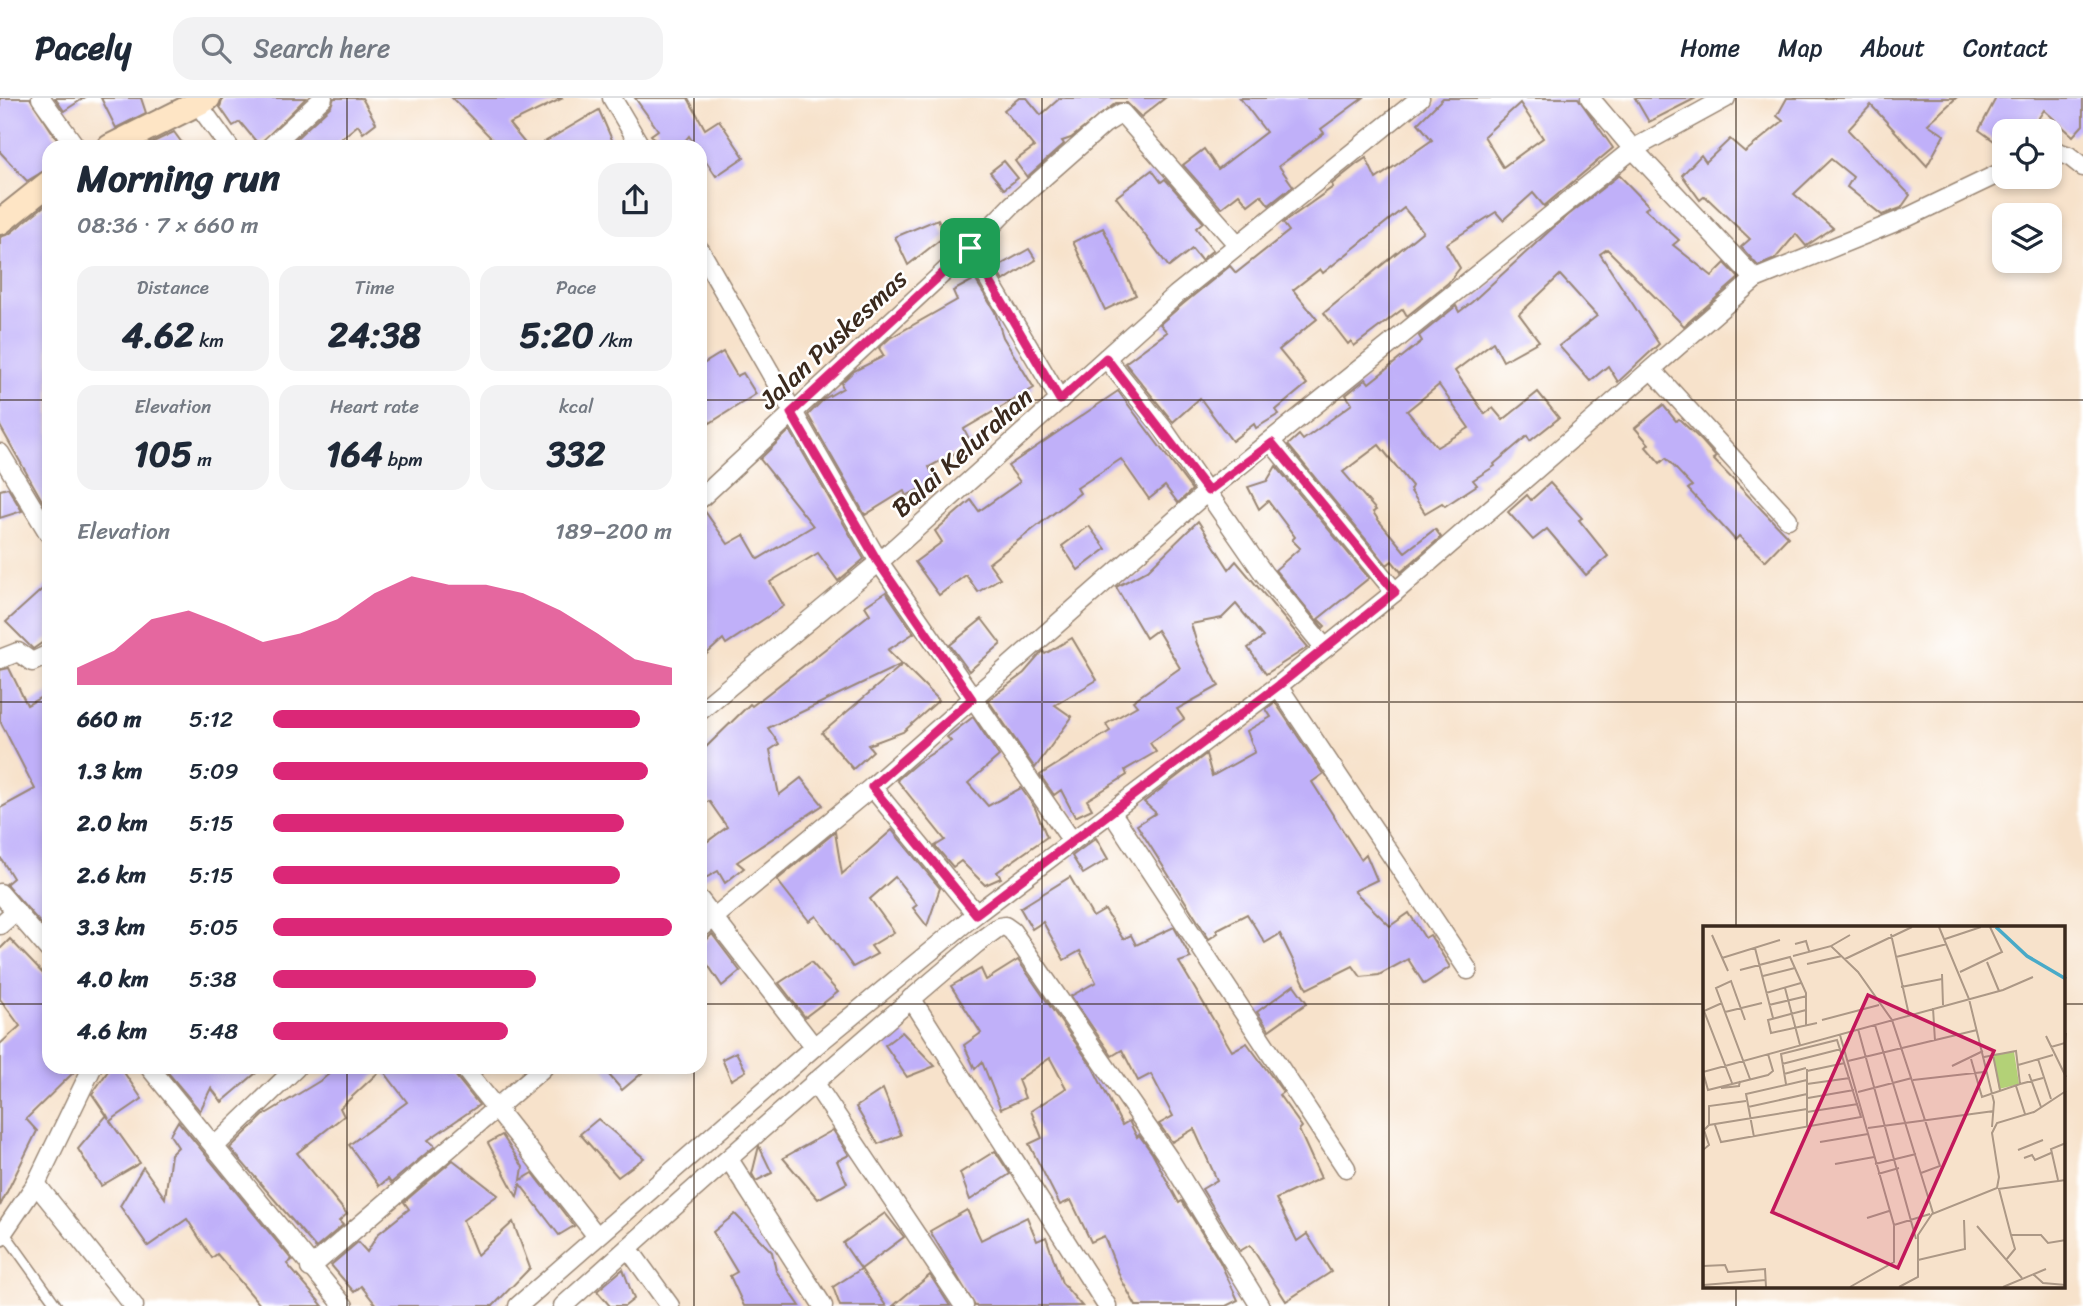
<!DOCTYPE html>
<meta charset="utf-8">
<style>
:root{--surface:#fff;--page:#f2f2f3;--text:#1f2937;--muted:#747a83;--line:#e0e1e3;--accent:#db2777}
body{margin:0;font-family:Sriracha,sans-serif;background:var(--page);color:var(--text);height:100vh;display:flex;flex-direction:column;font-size:26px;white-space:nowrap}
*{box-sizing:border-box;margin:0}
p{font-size:23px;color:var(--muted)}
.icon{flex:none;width:38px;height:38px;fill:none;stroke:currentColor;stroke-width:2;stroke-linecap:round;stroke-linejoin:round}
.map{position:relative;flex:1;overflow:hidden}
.drawer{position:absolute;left:42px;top:42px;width:665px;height:934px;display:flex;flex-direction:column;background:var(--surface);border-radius:21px;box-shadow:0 4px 10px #0003}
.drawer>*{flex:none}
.tools{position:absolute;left:1992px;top:21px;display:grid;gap:14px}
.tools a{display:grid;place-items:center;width:70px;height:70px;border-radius:14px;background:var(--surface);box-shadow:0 4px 10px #0003;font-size:35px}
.pin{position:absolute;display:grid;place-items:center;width:60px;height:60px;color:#fff;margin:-30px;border-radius:14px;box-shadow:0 4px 10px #0006}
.round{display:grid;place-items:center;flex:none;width:74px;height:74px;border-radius:21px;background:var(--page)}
.head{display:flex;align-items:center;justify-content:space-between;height:119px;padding:0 35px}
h1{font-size:38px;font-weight:800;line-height:52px}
.figures{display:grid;grid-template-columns:repeat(3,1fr);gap:10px;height:119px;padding:7px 35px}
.figures div{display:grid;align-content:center;border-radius:18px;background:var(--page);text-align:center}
.figures b{font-size:35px;font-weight:800}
.figures small{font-size:19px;font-weight:400}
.figures p{font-size:19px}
.chart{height:196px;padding:14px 35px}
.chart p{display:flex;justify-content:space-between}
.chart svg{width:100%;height:126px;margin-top:7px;fill:var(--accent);opacity:.7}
ul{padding:0 35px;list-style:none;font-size:23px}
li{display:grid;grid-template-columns:112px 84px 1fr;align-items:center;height:52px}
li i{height:18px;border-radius:9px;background:var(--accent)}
header{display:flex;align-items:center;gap:42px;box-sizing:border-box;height:98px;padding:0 35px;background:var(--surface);border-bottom:2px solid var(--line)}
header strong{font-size:33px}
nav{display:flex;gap:38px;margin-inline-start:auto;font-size:24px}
.search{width:490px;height:63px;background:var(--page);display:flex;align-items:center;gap:18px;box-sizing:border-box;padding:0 24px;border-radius:21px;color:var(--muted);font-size:26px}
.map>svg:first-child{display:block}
</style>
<header>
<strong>Pacely</strong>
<div class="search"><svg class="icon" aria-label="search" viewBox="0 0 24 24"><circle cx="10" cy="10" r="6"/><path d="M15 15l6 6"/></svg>Search here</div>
<nav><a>Home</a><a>Map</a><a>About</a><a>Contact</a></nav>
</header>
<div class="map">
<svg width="2083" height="1208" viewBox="0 0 2083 1208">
<rect width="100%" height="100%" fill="#fff"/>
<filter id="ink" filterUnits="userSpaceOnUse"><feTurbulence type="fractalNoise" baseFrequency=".0143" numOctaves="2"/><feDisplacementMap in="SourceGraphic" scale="14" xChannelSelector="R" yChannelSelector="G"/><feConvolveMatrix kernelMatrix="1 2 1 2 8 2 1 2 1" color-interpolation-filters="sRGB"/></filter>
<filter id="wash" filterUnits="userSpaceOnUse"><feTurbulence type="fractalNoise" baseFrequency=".00686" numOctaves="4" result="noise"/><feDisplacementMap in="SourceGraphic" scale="28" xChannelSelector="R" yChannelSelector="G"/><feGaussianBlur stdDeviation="1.57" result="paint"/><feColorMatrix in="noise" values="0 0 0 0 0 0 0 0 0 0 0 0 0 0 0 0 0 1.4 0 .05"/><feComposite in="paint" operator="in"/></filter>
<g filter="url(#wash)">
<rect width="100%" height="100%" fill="#f7e2cb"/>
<g id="blocks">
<g fill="#c0b0f9" fill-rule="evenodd">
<path d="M0,0H30L62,49H49V70L27,83L0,54Z"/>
<path d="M55,0H84L64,13Z"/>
<path d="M101,0H141L146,15L116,30Z"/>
<path d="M223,0H306L259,47L240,24L233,28L220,9Z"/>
<path d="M334,0H362L376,25L363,35L358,27L331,49H287L331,8Z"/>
<path d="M452,0H563L509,26L528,49H500Z"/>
<path d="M635,0H688L705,31L719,22L744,59L716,78L700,54V49H696L689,38L680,49H660L651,37L658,32Z"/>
<path d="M1019,0H1027L1041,17L1060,0H1165L1141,19L1127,5H1116L1071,40L1062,43L1064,46L1027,79L1015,63L1034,49L1004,12Z"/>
<path d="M1240,0H1363L1321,31L1324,35L1279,68L1293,88L1269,107L1261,97L1248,107L1239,96L1221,110L1183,67L1204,51L1218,71L1266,34Z"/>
<path d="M1443,0H1578L1613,50L1544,108L1533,95L1503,122L1496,114L1446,146L1460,170L1448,185L1407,218L1403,211L1354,248L1351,243L1348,246L1324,215L1423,133L1404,110L1323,175L1320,171L1293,192L1317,221L1279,252L1307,286L1276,312L1279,316L1256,330L1254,326L1232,343L1200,300L1173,324L1125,265L1167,234L1160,226L1183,206L1230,168L1236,175L1289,133L1283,125L1333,89L1332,86L1357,66L1366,60L1376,81L1432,42L1418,25ZM1520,5L1543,40L1503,69L1484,38Z"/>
<path d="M1635,0H1696L1649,24Z"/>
<path d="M1787,0H1956L1928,26L1944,37L1927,68L1871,7L1848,32L1910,97L1901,110L1882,117L1847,89L1853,79L1831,61L1794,96L1833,130L1806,148L1796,136L1775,161L1758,168L1741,149L1750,141L1705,98L1700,102L1682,77L1701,57L1706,64L1730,41L1745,54L1783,23L1777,18Z"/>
<path d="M1996,0H2083V27L2073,38L2044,12L2030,33H2004V50L1979,32Z"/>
<path d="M599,12L613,44L604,49H536Z"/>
<path d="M174,34L185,49H143Z"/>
<path d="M1004,63L1018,80L1004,91L990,74Z"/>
<path d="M1152,72L1161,84L1165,81L1203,124L1196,130L1213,152L1201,162L1192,151L1169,169L1116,99Z"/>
<path d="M1619,77L1649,108L1645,111L1679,142L1673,147L1712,178L1725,165L1739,180L1684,228L1607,151L1600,156L1659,246L1618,284L1608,268L1590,283L1559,248L1597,218L1560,177L1519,216L1539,243L1503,263L1493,244L1455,273L1485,316L1493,310L1503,322L1538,294L1559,320L1530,343L1527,338L1494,366L1495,368L1473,382L1477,387L1445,408L1442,405L1425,415L1410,392L1412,388L1379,347L1343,374L1376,412L1373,414L1379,423L1405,454L1435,431L1441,439L1401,474L1392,463L1387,467L1288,347L1299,337L1303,342L1352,306L1346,297L1366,281L1369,285L1422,243L1419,238L1456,208L1459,214L1472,204L1557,126ZM1439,287L1469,330L1437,349L1407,313Z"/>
<path d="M44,108L49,113V405L44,406L0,328V139L9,136Z"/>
<path d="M938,121L945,138L908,167L895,139Z"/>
<path d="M1103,130L1136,197L1105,212L1073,144Z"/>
<path d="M1029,151L1036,162L1003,183L995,170Z"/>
<path d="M975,181L995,214L1003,239L1034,290L964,331L972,346L929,369L936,383L906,398L904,393L865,417L808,317L824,301L843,290L841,285L854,273L884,258L879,250L890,240L957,202L953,193Z"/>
<path d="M723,254L737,278L743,275L756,296L710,325L700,308V268Z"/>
<path d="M1118,293L1192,392L1178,405L1165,388L1149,401L1121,361L1077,390L1080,395L989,465L1000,480L978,494L966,477L939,497L915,464L942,444L935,433L971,402L979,413L1020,384L1008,368Z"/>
<path d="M1663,307L1676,323L1679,321L1702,343L1716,359L1713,361L1788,439L1765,463L1739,438L1735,442L1728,434L1688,391L1692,388L1666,360L1660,365L1646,349L1649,346L1635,330Z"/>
<path d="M790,332L864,461L838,483L818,455L770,484L784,508L726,546L723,541L700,562V412H704L728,446L744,437L758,461L813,428L760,361Z"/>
<path d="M1276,368L1369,480L1318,521L1325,528L1323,530L1275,472L1300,450L1292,442L1295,439L1268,403L1259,411L1248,389L1267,383Z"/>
<path d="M1550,385L1582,420L1579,422L1608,458L1586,477L1547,431L1533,442L1508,414L1527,397L1531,402Z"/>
<path d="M8,390L22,413L0,420V392Z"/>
<path d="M1198,423L1229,471L1236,463L1308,549L1266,576L1248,550L1263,539L1236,506L1222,520L1191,526L1197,546L1219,588L1177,611L1184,621L1150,645L1156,654L1125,672L1127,677L1087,702L1092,711L1075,719L1061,692L1054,697L1040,677L1110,633L1106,626L1137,608L1133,603L1180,570L1157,532L1146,540L1116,489L1148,472Z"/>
<path d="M1089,428L1106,451L1078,472L1062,448Z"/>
<path d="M49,485V540L33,551L6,524Z"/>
<path d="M886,494L914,535L888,552L902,566L768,630L779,646L770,652L779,697L801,680L823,707L737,764L744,770L725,785L718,773L700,783V749L727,729L709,703L700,708V655L750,606L752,608L870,516L865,508Z"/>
<path d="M982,521L1001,546L969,573L950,547Z"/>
<path d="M1072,540L1097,582L1055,607L1072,619L1035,670L988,602L1024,575L1043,553L1045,556Z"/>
<path d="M903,566L939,602L903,634L868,647L873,653L853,671L822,635Z"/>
<path d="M9,570L27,607L49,595V835L6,786L13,780L0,759V710L35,691L0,623V572Z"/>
<path d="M1275,604L1323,676L1312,684L1361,761L1366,756L1377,782L1354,793L1390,828L1409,815L1425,840L1430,837L1450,869L1424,886L1408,861L1379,877L1361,879L1353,868L1307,891L1280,836L1265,845L1247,816L1216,832L1218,835L1209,841L1137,727L1156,715L1144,704L1206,656L1212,678L1255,654L1247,633L1271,619L1266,611Z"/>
<path d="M973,619L999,658L968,685L988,708L1021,690L1035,710L1047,739L997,774L1001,780L985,787L961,763L953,769L935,748L945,742L897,682L917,665L951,643L947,639Z"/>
<path d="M892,732L940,790L927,828L913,810L917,807L895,779L870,801L894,834L871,848L877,856L853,869L816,818L809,823L777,782L835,734L842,776Z"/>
<path d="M1096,740L1108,761L1083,776L1072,758Z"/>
<path d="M1070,779L1093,819L1105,812L1123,841L1131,837L1136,847L1174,829L1191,860L1179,864L1232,953L1247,945L1283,994L1279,997L1302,1029L1299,1032L1321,1080L1276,1101L1297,1143L1307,1136L1331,1174L1286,1203L1250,1147L1240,1153L1202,1091L1217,1082L1194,1031L1172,1044L1159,1026L1173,1018L1151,976L1138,983L1122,952L1112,958L1071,898L1096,884L1080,853L1064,862L1043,824L1032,831L1020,810Z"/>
<path d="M712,836L740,873L722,888L700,855V849Z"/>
<path d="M10,841L49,882V970H78L26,1021L37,1033L0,1108V946L20,928L0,901V851Z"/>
<path d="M1018,862L1093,970L1122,1027L1129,1023L1137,1039L1139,1037L1152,1055L1179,1105L1182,1103L1220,1164L1238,1202L1226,1208H1136L1121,1181L1104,1138L1091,1144L1071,1102L1060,1107L1029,1046L1042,1040L1031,1013L1066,990L1050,960L1018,982L1025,1000L1001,1011L982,964L975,971L964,947L981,935L951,888L981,871L986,882Z"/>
<path d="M811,864L838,894L805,919L779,885Z"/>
<path d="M1294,887L1307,905L1269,932L1257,914Z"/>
<path d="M902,934L935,968L907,979L885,947Z"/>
<path d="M736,954L746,973L731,982L722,961Z"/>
<path d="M110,970H121L142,1001L110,1023L140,1065L101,1088L78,1051L107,1017L109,1021L92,996Z"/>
<path d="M164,970H262L222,1004L211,990L200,1013Z"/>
<path d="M336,970H453L455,977L479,1007L428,1042L435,1048L391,1085L388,1081L379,1088L349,1047L407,1004L382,971L340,1010L344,1018L297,1055L347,1116L339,1123L343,1127L316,1150L230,1050L264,1017L323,981Z"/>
<path d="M603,970H648L622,992Z"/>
<path d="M883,991L901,1037L878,1046L856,1009Z"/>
<path d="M598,1021L644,1060L618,1079L580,1036Z"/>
<path d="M178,1023L292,1162L287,1166L323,1208H261L217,1156L212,1160L187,1121L148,1148L120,1108L143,1069L165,1100L171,1056L178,1049L170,1037Z"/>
<path d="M833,1032L849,1057L837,1063L847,1085L818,1101L783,1060Z"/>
<path d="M502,1037L523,1069L521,1082L533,1075L574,1128L559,1137L520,1086L517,1099L488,1045Z"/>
<path d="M759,1048L772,1075L756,1083L752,1076Z"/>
<path d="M995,1053L1010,1076L970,1102L960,1075Z"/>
<path d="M453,1062L498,1097L463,1122L477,1157L513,1124L530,1170L493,1208H377L361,1188L354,1194L331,1167L358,1144L367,1154L378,1136L409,1111L404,1104Z"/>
<path d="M967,1112L981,1142L1027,1119L1037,1143L1046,1139L1062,1185L1082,1208H975L930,1133Z"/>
<path d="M885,1115L904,1139L861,1171L843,1145Z"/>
<path d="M735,1116L772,1154L776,1173L800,1208H744L730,1178L737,1174L713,1134Z"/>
<path d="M623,1171L634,1201L625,1208H610L597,1193Z"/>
<path d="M861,1171L886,1208H840L833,1189Z"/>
<path d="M930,1177L950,1208H893Z"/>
</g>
</g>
</g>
<g filter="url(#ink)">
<use href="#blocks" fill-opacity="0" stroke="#998674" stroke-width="2"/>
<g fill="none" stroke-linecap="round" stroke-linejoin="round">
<g stroke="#998674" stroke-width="12">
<path id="lane" d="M4,1134L57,1208"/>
</g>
<g stroke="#998674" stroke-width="21">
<g id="street">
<path d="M41,0L76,49"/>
<path d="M612,0L641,49"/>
<path d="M198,6L229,49"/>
<path d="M270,49L323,0"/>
<path d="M2049,51L2069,58L2083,69"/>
<path d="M970,150L1060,302"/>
<path d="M700,152L879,464L1072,743"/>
<path d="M1755,181L1908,119L2004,73"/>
<path d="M1106,260L1162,329L1264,476L1325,550"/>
<path d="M1652,272L1788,421"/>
<path d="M1272,345L1395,494"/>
<path d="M0,355L49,436"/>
<path d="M700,401L970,150L1012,107L1104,26L1122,15L1238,147"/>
<path d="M0,561L18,554L32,564L49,556"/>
<path d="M1278,588L1468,872"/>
<path d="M700,613L879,464L1176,197L1420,0"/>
<path d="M872,689L976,816"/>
<path d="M1112,715L1346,1070"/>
<path d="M0,795L49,852"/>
<path d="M700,802L814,949"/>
<path d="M0,827L16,813"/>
<path d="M700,831L872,689L1208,393L1633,51L1726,0"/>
<path d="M911,900L1107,1208"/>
<path d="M150,970L344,1208"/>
<path d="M464,970L596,1137"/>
<path d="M814,984L964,1208"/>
<path d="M216,1047L296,970"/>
<path d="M730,1063L823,1208"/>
<path d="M36,1086L134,1208"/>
<path d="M0,1139L36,1086L92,970"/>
<path d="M628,1150L670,1208"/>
<path d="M310,1170L543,970"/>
<path d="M518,1208L814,949L976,816L1278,588L1395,494L1755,181L1633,51L1590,0"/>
<path d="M563,1208C699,1086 836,964 976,846L999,829L1005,828L1012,833L1170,1062L1260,1208"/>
</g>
</g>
<g stroke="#998674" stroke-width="28">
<g id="secondary">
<path d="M110,49L208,0"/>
<path d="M0,124L49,85"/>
</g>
</g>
<use href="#lane" stroke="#fff" stroke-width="9"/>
<use href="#street" stroke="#fff" stroke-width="18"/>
<use href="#secondary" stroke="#fee5c5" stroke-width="24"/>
</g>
</g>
<g fill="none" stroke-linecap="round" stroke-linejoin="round" filter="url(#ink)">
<g stroke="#fff" stroke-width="14">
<path id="route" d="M970,150L1060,302L1106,260L1208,393L1272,345L1395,494L1278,588L976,816L872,689L972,601L878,464L791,315Z"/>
</g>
<use href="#route" stroke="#db2777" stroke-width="9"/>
</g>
<path fill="none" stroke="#3b2a1e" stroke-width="2" stroke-opacity="0.55" d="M347,0V49M694,0V49M1042,0V1208M1389,0V1208M1736,0V830M0,302H49M700,302H2083M0,604H49M700,604H2083M0,906H49M700,906H1705M2064,906H2083M347,970V1208M694,970V1208M1736,1189V1208"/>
<g text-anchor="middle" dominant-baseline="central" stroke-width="5" stroke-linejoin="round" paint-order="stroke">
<g font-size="26" fill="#3b2a1e" stroke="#fff">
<text transform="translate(833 241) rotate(-43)">Jalan Puskesmas</text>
<text transform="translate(962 354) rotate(-42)">Balai Kelurahan</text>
</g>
</g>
<g transform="translate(1703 828)">
<rect width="362" height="362" fill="#f7e2cb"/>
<path d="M311,126L316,158L296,163L290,128Z" fill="#b3d177"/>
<path fill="none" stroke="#49aac8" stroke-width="3.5" d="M293,1L324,30L363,53"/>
<path fill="none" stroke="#ac9886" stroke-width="2" d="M236,1L266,73L291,176L289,201M188,8L206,89M9,9L25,45M242,13L278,1M92,18L103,15L106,25M128,20L147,9M52,22L70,92M90,30L128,20L155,46L189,94L237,240L218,247M193,31L244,18M19,32L77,14M142,33L209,1M284,36L296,65M104,38L139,30M37,44L87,31L103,67V100M257,46L299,26L287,1M239,48L240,79M60,50L92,42M198,61L239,53M82,62L97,119M63,67L98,57M19,77L1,85L29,157M66,79L104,70M230,82L232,115M103,84L65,94L68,107L114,97M22,86L59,77M42,94L28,55L13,62L47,153M119,94L176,79M172,99L230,287M155,103L213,313M137,109L191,299L227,288M343,110L363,151M348,121L362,117L363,107M290,129L297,164M268,133L279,171L317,158L313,125L281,131M335,133L348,173M145,135L274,104M79,138L138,123M315,139L350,129M249,140L280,125M104,143V200M104,145L142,137M0,146L300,64L330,51M0,146L5,164L65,149L70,145L65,128M81,148L103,142M326,148L338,181M210,154L281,146M104,158L147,152M317,158L340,152M313,160L322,188M18,162L36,160L37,155M155,166L209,152M105,172L151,164M45,181L104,168M104,186L155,178M6,199V180L43,175M12,199L18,216L158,191L134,114L78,128L83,158M165,202L291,185M51,211L43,168L104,154M117,216L165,208M0,224L6,219L1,204L6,199L104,183M315,224L340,214M321,232L329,229L332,234L348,227M132,238L171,231M172,238L213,228M175,248L196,242M355,254L348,223L363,217M295,263L363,254M296,263L308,309H338L345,317L363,314M164,292L186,285M274,300L319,352M215,334L262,323L261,294M303,334L312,323L308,309M0,340L22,339L25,346L62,343L63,361M330,348L340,357L363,359M0,359L63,354M147,361L191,336V299M196,361L215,351V309L229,288L294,262L296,251L289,207L294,197L331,186L363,165M300,361L343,343"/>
<path fill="#c2185b" fill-opacity="0.15" stroke="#c2185b" stroke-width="3.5" d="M165,69L291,125L195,342L69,286Z"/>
<rect width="362" height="362" fill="none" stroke="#3b2a1e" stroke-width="3.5"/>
</g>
</svg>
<div class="tools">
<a><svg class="icon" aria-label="locate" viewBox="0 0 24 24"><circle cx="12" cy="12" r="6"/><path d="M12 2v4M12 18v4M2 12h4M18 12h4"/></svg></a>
<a><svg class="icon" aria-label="layers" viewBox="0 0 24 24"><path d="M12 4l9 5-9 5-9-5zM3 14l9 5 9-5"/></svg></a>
</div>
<div class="pin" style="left:970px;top:150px;background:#1e9e55"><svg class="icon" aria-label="arrive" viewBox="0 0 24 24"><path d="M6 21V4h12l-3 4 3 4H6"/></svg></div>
<section class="drawer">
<div class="head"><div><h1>Morning run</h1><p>08:36 · 7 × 660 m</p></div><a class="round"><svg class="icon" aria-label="share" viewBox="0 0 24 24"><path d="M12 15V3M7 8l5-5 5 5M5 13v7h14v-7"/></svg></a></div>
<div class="figures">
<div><p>Distance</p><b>4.62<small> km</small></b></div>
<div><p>Time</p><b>24:38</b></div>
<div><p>Pace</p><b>5:20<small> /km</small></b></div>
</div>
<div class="figures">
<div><p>Elevation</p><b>105<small> m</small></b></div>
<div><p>Heart rate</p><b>164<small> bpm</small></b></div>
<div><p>kcal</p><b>332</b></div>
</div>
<div class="chart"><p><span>Elevation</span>189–200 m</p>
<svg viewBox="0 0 160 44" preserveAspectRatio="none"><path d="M0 44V38L10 32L20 21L30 18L40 23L50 29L60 26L70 21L80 12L90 6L100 9L110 9L120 12L130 18L140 26L150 35L160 38V44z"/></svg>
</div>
<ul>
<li><b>660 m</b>5:12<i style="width:92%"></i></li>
<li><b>1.3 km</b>5:09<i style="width:94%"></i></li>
<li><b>2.0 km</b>5:15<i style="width:88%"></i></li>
<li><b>2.6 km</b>5:15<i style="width:87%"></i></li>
<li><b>3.3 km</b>5:05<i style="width:100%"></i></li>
<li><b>4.0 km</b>5:38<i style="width:66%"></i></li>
<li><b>4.6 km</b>5:48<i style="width:59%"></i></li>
</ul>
</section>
</div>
